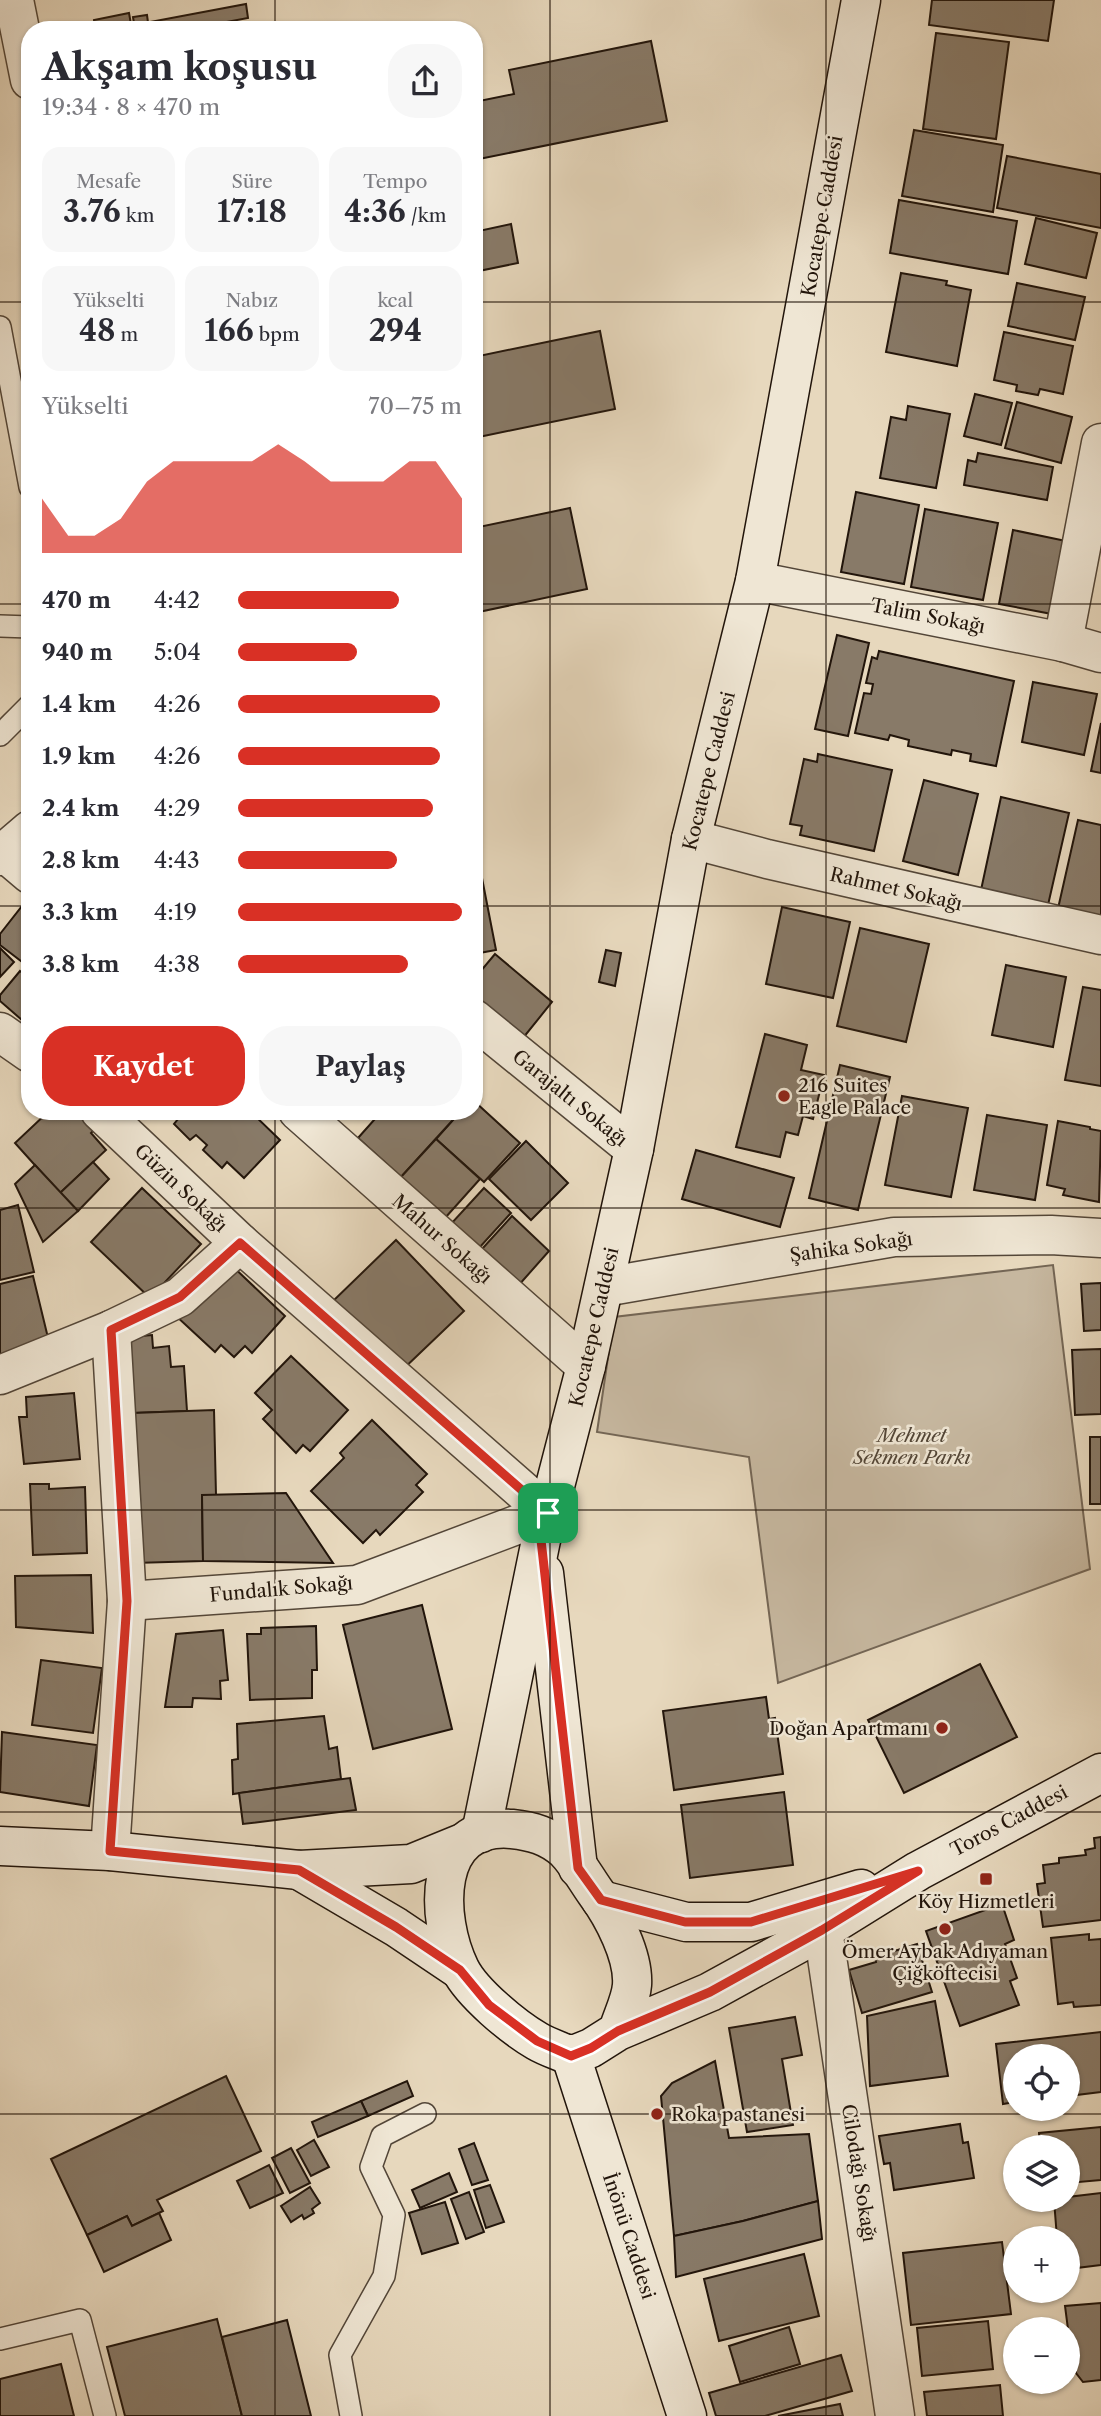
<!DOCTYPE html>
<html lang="tr">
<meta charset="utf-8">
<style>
:root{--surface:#fff;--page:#f7f7f7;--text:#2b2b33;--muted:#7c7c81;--accent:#d93025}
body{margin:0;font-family:"Libre Caslon Text",serif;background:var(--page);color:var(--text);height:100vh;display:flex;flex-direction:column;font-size:26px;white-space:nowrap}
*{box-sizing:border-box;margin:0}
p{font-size:23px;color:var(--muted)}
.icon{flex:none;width:38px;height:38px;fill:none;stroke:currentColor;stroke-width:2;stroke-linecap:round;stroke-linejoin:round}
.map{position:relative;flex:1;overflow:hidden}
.sheet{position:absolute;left:21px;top:21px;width:462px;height:1099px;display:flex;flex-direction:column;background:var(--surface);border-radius:28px;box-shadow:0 2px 5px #0004}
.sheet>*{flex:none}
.controls{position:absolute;left:1003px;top:2044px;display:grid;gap:14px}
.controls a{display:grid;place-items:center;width:77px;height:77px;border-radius:50%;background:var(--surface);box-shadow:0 2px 5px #0004;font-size:35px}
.pin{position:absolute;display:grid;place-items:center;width:60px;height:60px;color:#fff;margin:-30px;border-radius:14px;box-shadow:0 4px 10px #0006}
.round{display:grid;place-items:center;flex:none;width:74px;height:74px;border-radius:28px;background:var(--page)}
.overview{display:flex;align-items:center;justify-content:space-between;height:119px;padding:0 21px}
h1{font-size:38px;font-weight:700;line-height:52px}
.figures{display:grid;grid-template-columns:repeat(3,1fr);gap:10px;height:119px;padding:7px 21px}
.figures div{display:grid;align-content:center;border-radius:18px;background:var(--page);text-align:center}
.figures b{font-size:30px;font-weight:700}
.figures small{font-size:19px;font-weight:400}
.figures p{font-size:19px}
.chart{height:196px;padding:14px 21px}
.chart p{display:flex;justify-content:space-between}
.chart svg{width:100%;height:126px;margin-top:7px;fill:var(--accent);opacity:.7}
.button{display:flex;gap:14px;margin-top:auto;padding:14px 21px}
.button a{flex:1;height:80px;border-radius:28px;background:var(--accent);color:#fff;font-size:28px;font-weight:700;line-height:80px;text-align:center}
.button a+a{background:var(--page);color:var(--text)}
ul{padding:0 21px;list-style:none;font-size:23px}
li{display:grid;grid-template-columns:112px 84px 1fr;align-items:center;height:52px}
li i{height:18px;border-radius:9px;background:var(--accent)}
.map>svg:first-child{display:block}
</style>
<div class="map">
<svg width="1101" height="2416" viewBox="0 0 1101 2416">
<rect width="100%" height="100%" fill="#e7d8bd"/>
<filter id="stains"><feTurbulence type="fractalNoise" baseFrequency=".00286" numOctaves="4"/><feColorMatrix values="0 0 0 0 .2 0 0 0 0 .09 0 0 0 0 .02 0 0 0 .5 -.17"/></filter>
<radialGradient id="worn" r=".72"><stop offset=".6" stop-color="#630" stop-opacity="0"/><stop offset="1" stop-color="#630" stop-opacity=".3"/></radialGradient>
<path fill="#c6b79f" stroke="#746655" stroke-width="2" d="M1053,1265L1090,1569L778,1683L749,1457L597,1432L614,1317Z"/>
<g fill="#887a68" stroke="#22150b" stroke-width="2">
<path d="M932,0H1054L1048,41L929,25Z"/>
<path d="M246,4L248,18L184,30H152L150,22Z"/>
<path d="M129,13L132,30H95L94,20Z"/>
<path d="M147,15L149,30H135L133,17Z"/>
<path d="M936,33L1009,42L996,139L923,129Z"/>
<path d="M651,41L667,121L474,160V102L514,94L509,70Z"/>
<path d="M914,130L1003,145L993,212L902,196Z"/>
<path d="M1007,156L1101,174V228L997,208Z"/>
<path d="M899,200L1017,221L1008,274L890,253Z"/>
<path d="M1036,218L1097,233L1086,278L1025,264Z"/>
<path d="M511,224L518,263L474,272V232Z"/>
<path d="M901,273L947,281L946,285L971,290L957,366L886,352Z"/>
<path d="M1017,283L1085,297L1075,340L1008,326Z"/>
<path d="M600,331L615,409L474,438V357Z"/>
<path d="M1004,332L1073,346L1063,394L1040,389L1038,395L1016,391L1017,385L994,380Z"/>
<path d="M975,394L1012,403L1001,445L964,436Z"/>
<path d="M1017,402L1072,417L1061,463L1005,448Z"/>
<path d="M908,406L950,414L936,488L880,478L891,417L906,420Z"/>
<path d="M978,453L1053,467L1047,500L964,485L968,460L976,462Z"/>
<path d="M856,492L919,505L904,584L841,572Z"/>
<path d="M570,508L587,589L474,613V528Z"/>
<path d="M925,509L998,523L983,600L911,587Z"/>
<path d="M1013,530L1066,541L1052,614L999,604Z"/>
<path d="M837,635L869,643L848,736L815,729Z"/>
<path d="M879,651L1014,681L996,766L970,761L971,754L952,750L951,755L908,746L909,740L890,735L888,740L855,733L864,693L871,694L873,684L866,683L872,657L877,659Z"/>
<path d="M1033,682L1097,694L1084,755L1022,742Z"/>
<path d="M1101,723V773L1091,771Z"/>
<path d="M818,754L892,770L874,851L800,835L802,826L790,824L804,759L817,762Z"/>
<path d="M924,780L978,794L958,875L903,861Z"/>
<path d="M1001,797L1069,813L1048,905L981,890Z"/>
<path d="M1078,820L1101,825V923L1057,913Z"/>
<path d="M474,837L496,950L474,954Z"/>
<path d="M26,901L30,904V968L0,945V934Z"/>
<path d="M782,907L850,922L833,998L766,984Z"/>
<path d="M860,928L929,944L906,1042L837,1026Z"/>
<path d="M0,948L14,962L0,977Z"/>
<path d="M606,950L621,953L615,986L599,982Z"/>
<path d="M495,954L552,1002L523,1038L474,998V979Z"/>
<path d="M1006,965L1066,977L1053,1047L992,1035Z"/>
<path d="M20,971L30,979V1027L0,1001V995Z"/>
<path d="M1083,987L1101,990V1086L1065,1080Z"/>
<path d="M765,1034L807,1045L801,1070L824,1075L813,1119L803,1116L798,1135L786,1132L780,1157L736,1147Z"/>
<path d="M840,1065L890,1077L858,1210L809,1198Z"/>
<path d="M902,1096L968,1108L951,1197L885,1185Z"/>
<path d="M474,1101L520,1143L484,1182L436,1139L461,1111H474Z"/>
<path d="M49,1111H79L96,1128L91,1133L106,1150L60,1193L15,1143Z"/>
<path d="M170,1111H250L280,1140L244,1178L227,1162L222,1168L203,1150L207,1145L196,1135L190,1140L174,1124L178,1119Z"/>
<path d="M382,1111H461L401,1177L358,1138Z"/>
<path d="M987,1115L1047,1125L1035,1200L974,1190Z"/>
<path d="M1058,1121L1090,1127V1129L1101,1131L1099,1202L1063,1195L1065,1189L1047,1185Z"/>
<path d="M436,1139L480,1179L445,1218L401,1177Z"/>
<path d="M526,1141L568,1183L531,1220L489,1179Z"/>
<path d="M696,1150L794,1178L780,1227L682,1199Z"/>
<path d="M93,1162L109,1179L78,1211L60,1193Z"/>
<path d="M35,1165L78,1211L43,1242L15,1184Z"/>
<path d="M142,1188L201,1244L150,1298L91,1242Z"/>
<path d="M484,1188L511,1213L469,1259L449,1226Z"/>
<path d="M18,1205L34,1272L0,1280V1210Z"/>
<path d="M512,1216L549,1251L510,1295L472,1260Z"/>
<path d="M396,1240L464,1311L399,1373L331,1303Z"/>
<path d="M227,1261L285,1316L252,1353L245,1346L234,1357L221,1345L215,1352L175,1315Z"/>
<path d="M33,1276L50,1346L0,1357V1284Z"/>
<path d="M1101,1283V1330L1084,1331L1081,1284Z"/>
<path d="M152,1335L153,1348L169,1346L171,1367L184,1366L187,1411L133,1413L130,1337Z"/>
<path d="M1101,1349V1414L1075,1415L1072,1350Z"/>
<path d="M291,1356L348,1410L310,1451L303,1445L296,1453L263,1419L272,1410L255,1393Z"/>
<path d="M74,1393L80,1459L24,1464L19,1417H27L26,1397Z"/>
<path d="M214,1410L216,1495H202L203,1561L134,1563L133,1413Z"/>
<path d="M372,1420L427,1474L416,1485L423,1492L380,1535L376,1530L363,1543L311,1491L344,1458L340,1453Z"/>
<rect x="1090" y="1437" width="11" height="67"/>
<path d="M30,1484H49V1489L85,1487L87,1553L33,1555Z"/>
<path d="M286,1493L333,1563L203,1561L202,1495Z"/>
<path d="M91,1575L93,1633L16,1627L15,1576Z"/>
<path d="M422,1605L452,1729L373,1749L343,1625Z"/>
<path d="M316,1626L317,1670H312V1698L250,1700L247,1634H261V1628Z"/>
<path d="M223,1630L228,1680L220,1681L221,1699L193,1698L192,1707H165L176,1634Z"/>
<path d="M41,1660L102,1668L93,1733L32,1725Z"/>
<path d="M980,1664L1017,1737L904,1793L868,1720Z"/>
<path d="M766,1697L769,1719L775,1718L783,1774L674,1790L663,1711Z"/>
<path d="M324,1716L329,1749L337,1747L341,1779L233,1794L232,1760L238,1759L237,1724Z"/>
<path d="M2,1732L97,1745L89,1806L0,1792Z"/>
<path d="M350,1778L356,1810L243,1824L239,1793Z"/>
<path d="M784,1792L793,1865L690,1878L681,1805Z"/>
<path d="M1101,1837V1920L1043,1927L1037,1884L1045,1883L1043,1865L1059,1863V1858L1086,1855L1085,1850L1095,1848L1094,1838Z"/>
<path d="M1002,1904L1014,1940L1005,1944L1017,1978L1010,1981L1019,2005L960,2026L926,1931Z"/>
<path d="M1089,1934V1940L1101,1939V2005L1074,2007L1073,2002L1058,2004L1051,1938Z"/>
<path d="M917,1944L932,1992L862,2013L849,1970L876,1962L875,1957Z"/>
<path d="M935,2001L948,2076L870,2086L867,2016Z"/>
<path d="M795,2017L802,2055L782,2059L793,2125L747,2132L729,2028Z"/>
<path d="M1101,2032V2092L1068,2096V2056H1015V2102L1003,2104L996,2044Z"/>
<path d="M715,2061L729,2138L809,2134L818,2201L743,2221L674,2236L661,2096L672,2083Z"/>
<path d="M226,2076L261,2151L157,2200L163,2211L132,2226L127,2216L87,2235L51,2159Z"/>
<path d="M407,2081L413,2096L368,2116L361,2101Z"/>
<path d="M361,2101L368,2116L318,2137L312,2122Z"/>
<path d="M960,2124L963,2143L968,2142L974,2178L894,2190L890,2163L884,2164L879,2136Z"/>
<path d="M1101,2127V2180L1068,2183V2147H1040L1039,2133Z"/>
<path d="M314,2140L329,2167L311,2176L297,2150Z"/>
<path d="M474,2143L488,2180L472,2185L459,2149Z"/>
<path d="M291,2148L310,2183L290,2193L272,2158Z"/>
<path d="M269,2165L283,2193L250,2208L237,2181Z"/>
<path d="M449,2173L457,2192L420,2208L412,2190Z"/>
<path d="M490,2185L504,2222L486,2228L474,2190Z"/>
<path d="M310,2187L320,2203L312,2209L314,2213L304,2219L302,2215L291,2222L281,2206Z"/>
<path d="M469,2192L484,2232L466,2239L451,2199Z"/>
<path d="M1101,2193V2265L1068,2269V2238H1057L1054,2200H1068V2197Z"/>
<path d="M818,2201L822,2239L676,2277L674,2236L743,2221Z"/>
<path d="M445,2202L458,2243L422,2254L409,2213Z"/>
<path d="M159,2213L171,2240L104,2272L87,2235L127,2216L132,2226Z"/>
<path d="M1002,2242L1011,2314L911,2325L903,2253Z"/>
<path d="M804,2254L819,2316L719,2341L704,2279Z"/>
<path d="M1101,2303V2380L1083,2382L1076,2373L1075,2368L1068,2369V2329L1065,2306Z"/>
<path d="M217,2319L242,2416H125L107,2347Z"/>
<path d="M287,2320L311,2416H242L222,2337Z"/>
<path d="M988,2321L993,2369L922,2376L917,2328Z"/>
<path d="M789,2327L800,2364L740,2382L729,2346Z"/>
<path d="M841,2355L852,2391L765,2416H716L709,2393Z"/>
<path d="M61,2364L74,2416H0V2379Z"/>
<path d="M1000,2385L1003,2416H927L924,2392Z"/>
<path d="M840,2404L843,2416H778Z"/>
</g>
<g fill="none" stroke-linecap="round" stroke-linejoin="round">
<g stroke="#534638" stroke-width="24">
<g id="lane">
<path d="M0,327L30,487"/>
<path d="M0,626L30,627"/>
<path d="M0,735L30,705"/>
<path d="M0,2339L80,2320L105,2416"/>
<path d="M351,2416L340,2355L384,2276L394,2215L371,2167L382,2136L425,2114"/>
</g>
</g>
<g stroke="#534638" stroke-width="41">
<g id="street">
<path d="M14,0L30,80"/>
<path d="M755,581L1063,642L1101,653"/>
<path d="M1063,642L1101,443"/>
<path d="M691,839L767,859L1101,935"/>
<path d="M4,852L30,874"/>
<path d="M0,856L30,830"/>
<path d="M474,1019L634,1149"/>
<path d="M0,1032L30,1053"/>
<path d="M100,1111L240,1243L548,1513L357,1585L127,1601"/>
<path d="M298,1111L586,1366"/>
<path d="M604,1287L894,1237L1051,1235L1101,1238"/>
<path d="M0,1375L111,1330L180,1297L240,1243"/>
<path d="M110,1851L127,1601L111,1330"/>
<path d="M823,1930L895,2416"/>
</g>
</g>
<g stroke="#22150b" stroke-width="41">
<g id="secondary">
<path d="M544,1573L578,1868"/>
<path d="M481,1833L541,1540L586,1366L634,1149L691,839L755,581L861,0"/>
<path d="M0,1846L110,1851L299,1870L411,1864L460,1844"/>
<path d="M299,1870L396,1927L460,1970"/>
<path d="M601,1900L686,1922H751L861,1889"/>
<path d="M618,2031C622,2017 631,2000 632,1985C634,1956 613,1916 596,1893C586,1879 577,1862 565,1850C549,1836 532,1831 512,1829C431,1822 435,1918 460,1969C472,1993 513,2027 537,2041C547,2047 560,2051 571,2056L591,2048L618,2031L710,1992L823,1930L918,1871L1101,1773"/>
<path d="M571,2056L687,2416"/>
</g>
</g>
<use href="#lane" stroke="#efe6d4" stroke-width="21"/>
<use href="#street" stroke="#efe6d4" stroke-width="38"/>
<use href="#secondary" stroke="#efe6d4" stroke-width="38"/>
</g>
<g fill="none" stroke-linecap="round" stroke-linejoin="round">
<g stroke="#fff" stroke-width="14">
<path id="route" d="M240,1243L548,1513L541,1540L578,1868L601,1900L685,1922H751L918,1871L822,1930L710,1992L618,2031L591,2048L571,2056L537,2041L489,2005L460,1970L396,1927L299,1870L110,1851L127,1601L111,1330L180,1297Z"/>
</g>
<use href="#route" stroke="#d93025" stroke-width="9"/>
</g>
<path fill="none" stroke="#22150b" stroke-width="2" stroke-opacity="0.55" d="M275,0V30M550,0V2416M826,0V2416M0,302H30M474,302H1101M0,604H30M474,604H1101M0,906H30M474,906H1101M275,1111V2416M0,1208H1101M0,1510H1101M0,1812H1101M0,2114H1101"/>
<g fill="#8f2418" stroke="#efe6d4" stroke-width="2.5">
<circle cx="784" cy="1096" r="7"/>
<circle cx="942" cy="1728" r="7"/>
<rect x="979" y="1872" width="14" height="14" rx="3.5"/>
<circle cx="945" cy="1929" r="7"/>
<circle cx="657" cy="2114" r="7"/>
</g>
<g text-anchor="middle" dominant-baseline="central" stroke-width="5" stroke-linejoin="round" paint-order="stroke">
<g font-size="19" fill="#22150b" stroke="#efe6d4">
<text transform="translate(822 216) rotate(-80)">Kocatepe Caddesi</text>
<text transform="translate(928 616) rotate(11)">Talim Sokağı</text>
<text transform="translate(709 771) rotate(-76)">Kocatepe Caddesi</text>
<text transform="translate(896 889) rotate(13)">Rahmet Sokağı</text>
<text transform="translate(570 1098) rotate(39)">Garajaltı Sokağı</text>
<text transform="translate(181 1188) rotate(43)">Güzin Sokağı</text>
<text transform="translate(442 1239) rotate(41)">Mahur Sokağı</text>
<text transform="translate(851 1247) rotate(-8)">Şahika Sokağı</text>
<text transform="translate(594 1327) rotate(-77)">Kocatepe Caddesi</text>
<text transform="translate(281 1589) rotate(-5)">Fundalık Sokağı</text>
<text transform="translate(1009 1821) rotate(-28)">Toros Caddesi</text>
<text transform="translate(859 2173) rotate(81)">Cilodağı Sokağı</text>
<text transform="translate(629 2236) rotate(72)">İnönü Caddesi</text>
</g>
<g font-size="19" fill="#22150b" stroke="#efe6d4" text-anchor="start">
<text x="798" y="1085">216 Suites<tspan x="798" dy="22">Eagle Palace</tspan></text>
<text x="928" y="1728" text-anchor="end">Doğan Apartmanı</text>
<text x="986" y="1901" text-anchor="middle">Köy Hizmetleri</text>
<text x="945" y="1951" text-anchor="middle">Ömer Aybak Adıyaman<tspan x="945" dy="22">Çiğköftecisi</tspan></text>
<text x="671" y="2114">Roka pastanesi</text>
</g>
<g font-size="19" font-style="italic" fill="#534637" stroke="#efe6d4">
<text x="912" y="1435">Mehmet<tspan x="912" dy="22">Sekmen Parkı</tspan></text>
</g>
</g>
<rect width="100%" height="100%" filter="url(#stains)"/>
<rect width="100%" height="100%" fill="url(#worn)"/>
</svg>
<div class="controls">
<a><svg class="icon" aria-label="locate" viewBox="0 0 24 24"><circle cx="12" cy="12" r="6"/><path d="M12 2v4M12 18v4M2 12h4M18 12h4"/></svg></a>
<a><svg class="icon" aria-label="layers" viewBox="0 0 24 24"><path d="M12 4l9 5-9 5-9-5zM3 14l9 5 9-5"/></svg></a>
<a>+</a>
<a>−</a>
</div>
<div class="pin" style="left:548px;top:1513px;background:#1e9e55"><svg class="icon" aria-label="arrive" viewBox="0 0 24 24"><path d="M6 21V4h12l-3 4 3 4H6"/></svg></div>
<section class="sheet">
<div class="overview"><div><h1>Akşam koşusu</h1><p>19:34 · 8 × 470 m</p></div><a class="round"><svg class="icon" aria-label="share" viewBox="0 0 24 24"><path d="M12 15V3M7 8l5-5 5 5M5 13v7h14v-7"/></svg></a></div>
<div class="figures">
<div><p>Mesafe</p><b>3.76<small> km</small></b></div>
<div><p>Süre</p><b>17:18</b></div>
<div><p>Tempo</p><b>4:36<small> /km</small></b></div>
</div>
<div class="figures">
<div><p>Yükselti</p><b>48<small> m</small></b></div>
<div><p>Nabız</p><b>166<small> bpm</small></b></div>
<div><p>kcal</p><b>294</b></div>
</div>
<div class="chart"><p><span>Yükselti</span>70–75 m</p>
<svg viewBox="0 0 160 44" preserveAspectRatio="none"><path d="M0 44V25L10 38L20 38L30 32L40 19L50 12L60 12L70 12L80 12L90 6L100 12L110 19L120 19L130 19L140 12L150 12L160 25V44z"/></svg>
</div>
<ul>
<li><b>470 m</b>4:42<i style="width:72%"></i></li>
<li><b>940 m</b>5:04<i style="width:53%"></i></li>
<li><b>1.4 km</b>4:26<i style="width:90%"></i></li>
<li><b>1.9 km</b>4:26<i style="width:90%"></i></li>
<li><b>2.4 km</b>4:29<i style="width:87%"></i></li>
<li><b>2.8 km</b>4:43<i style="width:71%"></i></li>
<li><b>3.3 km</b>4:19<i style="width:100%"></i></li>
<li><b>3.8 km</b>4:38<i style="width:76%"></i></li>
</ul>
<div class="button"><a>Kaydet</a><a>Paylaş</a></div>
</section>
</div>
